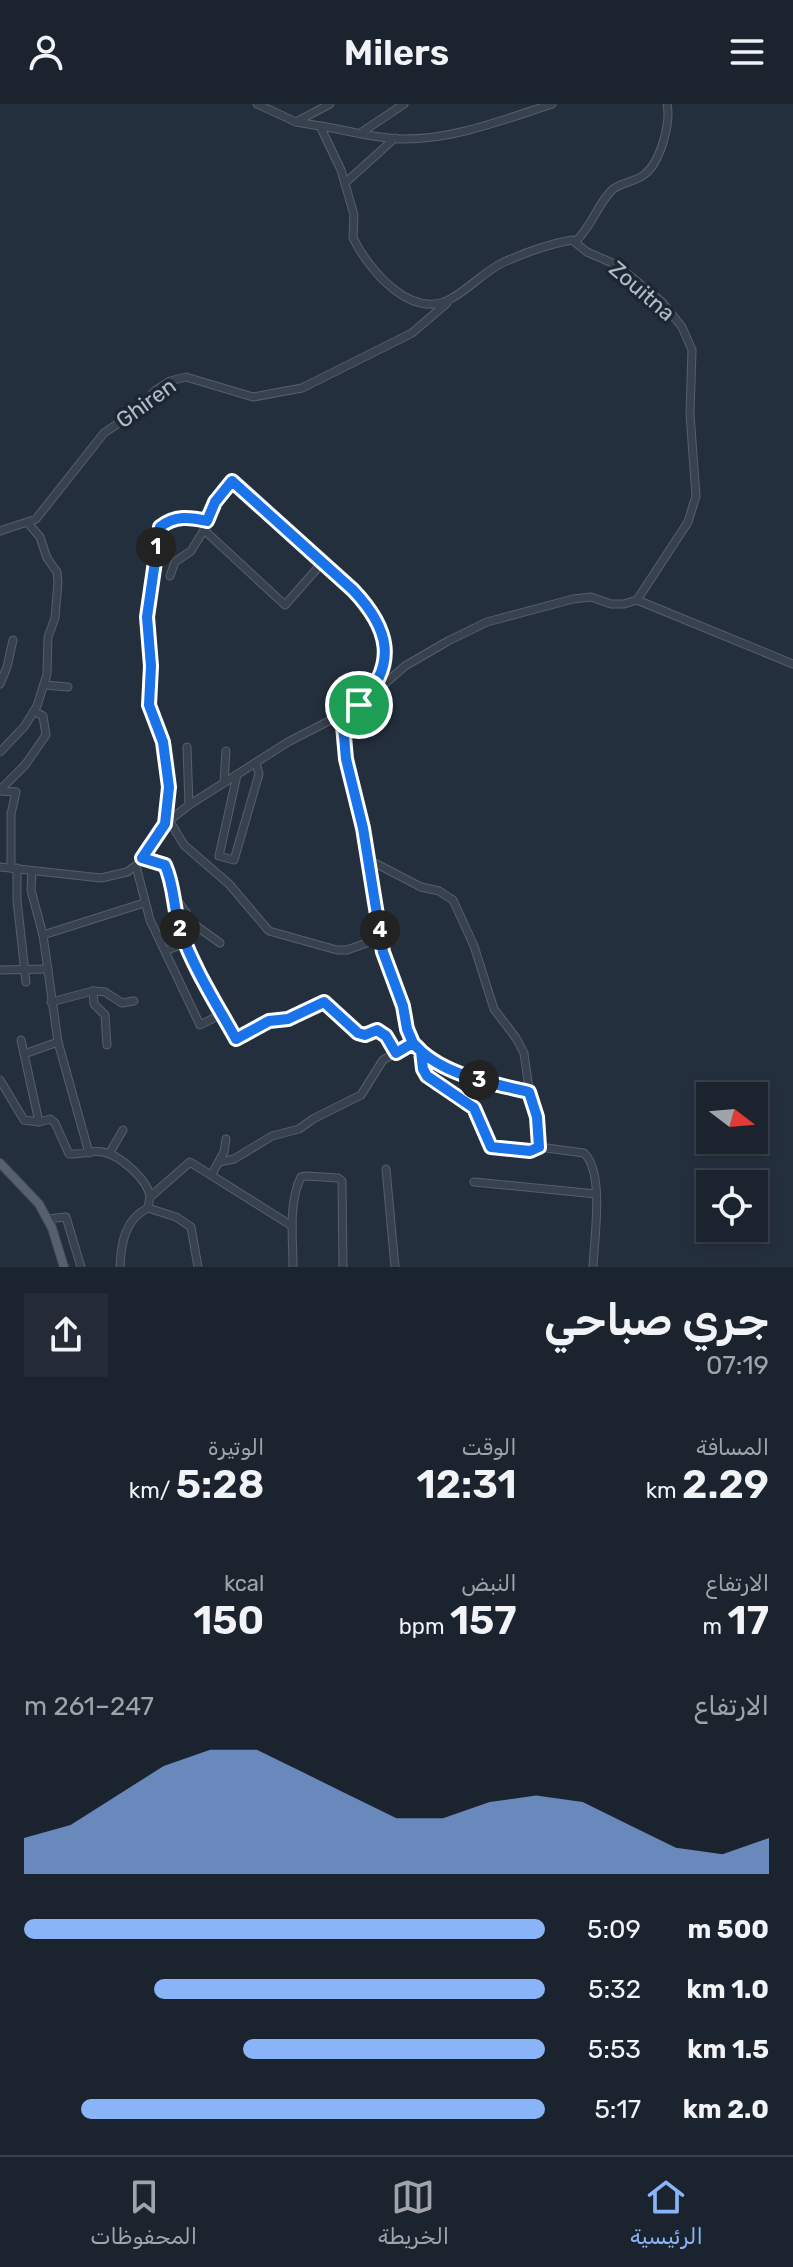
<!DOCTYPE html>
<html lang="ar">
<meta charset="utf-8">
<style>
:root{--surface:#1b232e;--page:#242b36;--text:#f1f3f6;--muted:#a0a4aa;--line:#39404a;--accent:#8ab4f8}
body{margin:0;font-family:Rubik,"Noto Naskh Arabic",sans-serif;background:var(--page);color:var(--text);direction:rtl;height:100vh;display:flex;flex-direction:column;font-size:30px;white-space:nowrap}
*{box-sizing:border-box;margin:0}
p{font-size:26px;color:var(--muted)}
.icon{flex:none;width:44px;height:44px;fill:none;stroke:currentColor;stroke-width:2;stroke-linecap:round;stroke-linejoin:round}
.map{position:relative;height:1163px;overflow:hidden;direction:ltr}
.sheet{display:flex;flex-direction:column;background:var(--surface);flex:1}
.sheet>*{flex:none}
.needle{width:52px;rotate:106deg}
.controls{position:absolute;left:696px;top:978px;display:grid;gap:16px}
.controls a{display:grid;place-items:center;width:72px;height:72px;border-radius:0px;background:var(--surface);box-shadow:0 4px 12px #0003,0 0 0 2px var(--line);font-size:40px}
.pin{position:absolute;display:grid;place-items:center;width:68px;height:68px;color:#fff;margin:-34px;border:4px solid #fff;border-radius:50%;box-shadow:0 2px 8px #0007}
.km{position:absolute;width:40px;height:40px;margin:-20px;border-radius:50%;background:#222;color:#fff;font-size:22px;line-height:40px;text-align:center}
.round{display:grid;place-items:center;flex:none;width:84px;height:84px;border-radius:0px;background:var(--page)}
.summary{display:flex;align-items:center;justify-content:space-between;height:136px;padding:0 24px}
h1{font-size:44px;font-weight:600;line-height:60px}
.metrics{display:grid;grid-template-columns:repeat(3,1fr);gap:12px;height:136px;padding:8px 24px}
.metrics div{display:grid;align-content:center}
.metrics b{font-size:40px;font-weight:600}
.metrics small{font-size:22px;font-weight:400}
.metrics p{font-size:22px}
.chart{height:224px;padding:16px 24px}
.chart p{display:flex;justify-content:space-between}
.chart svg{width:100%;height:144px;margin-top:8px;fill:var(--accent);opacity:.7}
ul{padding:0 24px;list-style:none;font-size:26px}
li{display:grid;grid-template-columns:128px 96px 1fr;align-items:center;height:60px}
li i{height:20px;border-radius:10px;background:var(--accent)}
header{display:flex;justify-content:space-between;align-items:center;height:104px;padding:0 24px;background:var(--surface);font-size:36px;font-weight:600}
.menu{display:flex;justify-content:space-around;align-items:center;height:112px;border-top:2px solid var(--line);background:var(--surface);font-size:22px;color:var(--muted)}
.menu a{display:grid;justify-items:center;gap:4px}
.menu .active{color:var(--accent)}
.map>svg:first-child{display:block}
</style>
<header><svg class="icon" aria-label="menu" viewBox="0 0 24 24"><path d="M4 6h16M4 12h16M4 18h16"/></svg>Milers<svg class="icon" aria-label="person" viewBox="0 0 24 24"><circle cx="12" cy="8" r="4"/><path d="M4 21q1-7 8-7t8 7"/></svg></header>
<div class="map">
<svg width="793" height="1163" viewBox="0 0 793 1163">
<rect width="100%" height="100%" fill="#242f3e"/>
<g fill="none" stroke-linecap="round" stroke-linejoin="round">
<g stroke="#565f6c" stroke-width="9">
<g id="minor">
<path d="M257,0L296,18L320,22L341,66L354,111L353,134C369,166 412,218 452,194C470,184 484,168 502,159C524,149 549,140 572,136L587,148L617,161L663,199L682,223L692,246L690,310L696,392L688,418L637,496"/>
<path d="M296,18L330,0"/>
<path d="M320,22C346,26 374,34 400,35C452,36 503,16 552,0"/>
<path d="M362,28L404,0"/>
<path d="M345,79L395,34"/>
<path d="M576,137C592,122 597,101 612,86C621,78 636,78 645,70C661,57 671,18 667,0"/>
<path d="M204,426L285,501L322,459"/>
<path d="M0,427L36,415L104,329L135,308L156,286L170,277L186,273L253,293L302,284L412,229L447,199"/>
<path d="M170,472L175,458L191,447L204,426L215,398L232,377C257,400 281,422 306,444C334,470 378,497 385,537C389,557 377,578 366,594"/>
<path d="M637,496L793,560"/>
<path d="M0,580L7,563L13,536"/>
<path d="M45,581L68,583"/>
<path d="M342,610L346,655L369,756L421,783L439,787L453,796L474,842L494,905L516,934L524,949L530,992L537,1013L539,1043L584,1049C605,1069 594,1135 593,1163"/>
<path d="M187,643L189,701"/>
<path d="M0,648L24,623L37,602L47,570L48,533L55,514L58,478L57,468L47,454L40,433L28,419"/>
<path d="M237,671L219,752L234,756L259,670L256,659"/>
<path d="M224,679L226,647"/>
<path d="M0,686L25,661L46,631L43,612L34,607"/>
<path d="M0,687L16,688L11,710V763"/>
<path d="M169,716L184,741L229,780L269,827L337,846H347L381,834"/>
<path d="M165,720L168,674L163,638L149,601L151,562L147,523L158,429C165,408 189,413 207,417"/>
<path d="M142,754L163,758L173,781L175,804L185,839L165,847"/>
<path d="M369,756L383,848L403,902L413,939L429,953L454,967L529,988"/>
<path d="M136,762L150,816L200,921L222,910"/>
<path d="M0,763L101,774L127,768L138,760L161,723L189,701L288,638L360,601L405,562L448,537L487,518L573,495L591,493L611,500H624L637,496"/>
<path d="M17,764V796L26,878"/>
<path d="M32,767L31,786L43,831L58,938L89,1049"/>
<path d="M175,793L195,821L220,839"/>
<path d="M43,831L144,799"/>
<path d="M185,839L236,935L269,917L288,915L324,898L358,929L365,931L377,926L386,932L396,949"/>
<path d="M0,866L48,865"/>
<path d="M93,887L94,900L105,911L107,941"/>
<path d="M51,898L93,887L105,888L122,899L134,897"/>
<path d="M21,936L39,1018"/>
<path d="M421,947L423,965L427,972L474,1004L491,1043L530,1047L539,1043"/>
<path d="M24,950L58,938"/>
<path d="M0,976L24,1016L39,1018L50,1015L55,1019L69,1050C80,1051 92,1046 103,1048C120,1051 148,1076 150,1093"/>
<path d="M109,1050L123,1026"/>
<path d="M219,1058L234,1055L272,1032L299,1025L313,1015L361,991L383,956L413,939"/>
<path d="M386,1065L395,1163"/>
<path d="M212,1070L224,1048L226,1035"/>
<path d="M474,1078L596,1090"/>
<path d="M148,1104L150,1093L190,1058L292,1122"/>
<path d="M47,1115L66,1113L81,1163"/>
<path d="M120,1163C121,1139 125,1115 148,1104L176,1113L191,1123L198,1163"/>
<path d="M293,1163C293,1135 288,1099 301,1073L306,1072L338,1074L342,1077L343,1163"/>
</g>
</g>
<g stroke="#414a57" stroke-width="10">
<path id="major" d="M0,1059L39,1100L52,1124L64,1163"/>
</g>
<use href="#minor" stroke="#38414e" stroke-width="7"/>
<use href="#major" stroke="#56606e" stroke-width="8"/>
</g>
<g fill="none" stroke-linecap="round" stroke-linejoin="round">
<g stroke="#fff" stroke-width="16">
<path id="route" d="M359,601C399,560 389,524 353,486L232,377L215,398L207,417C190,413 175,411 160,423L147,513L151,562L149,601L163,638L169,683L165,720L142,754L165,761C175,783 173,805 181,828C194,865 217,901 236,935L269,917L288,915L324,898L358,929L365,931L377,926L386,932L396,949L413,939C440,971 491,979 529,988L537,1013L539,1043L530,1047L491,1043L474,1004L427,972L423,965L421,947L413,939L407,925L403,902L383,848L363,724L346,655L342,610L359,601"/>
</g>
<use href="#route" stroke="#1a73e8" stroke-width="10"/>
</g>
<g text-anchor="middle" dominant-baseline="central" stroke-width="7" stroke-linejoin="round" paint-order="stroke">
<g font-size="22" fill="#b4bcc9" stroke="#1d2633">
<text transform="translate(642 187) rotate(41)">Zouitna</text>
<text transform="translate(146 299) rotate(-36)">Ghiren</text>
</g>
</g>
</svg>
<div class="controls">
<a><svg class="needle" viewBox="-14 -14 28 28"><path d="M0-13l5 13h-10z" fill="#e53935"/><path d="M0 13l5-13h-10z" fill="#a0a4aa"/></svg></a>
<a><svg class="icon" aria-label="locate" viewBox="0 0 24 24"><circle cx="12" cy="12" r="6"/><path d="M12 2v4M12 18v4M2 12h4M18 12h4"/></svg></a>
</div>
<div class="pin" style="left:359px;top:601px;background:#1e9e55"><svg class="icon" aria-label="arrive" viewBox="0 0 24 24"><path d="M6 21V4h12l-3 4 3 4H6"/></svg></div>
<b class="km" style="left:156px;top:443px">1</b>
<b class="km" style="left:180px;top:825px">2</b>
<b class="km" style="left:479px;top:976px">3</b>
<b class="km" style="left:380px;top:826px">4</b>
</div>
<section class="sheet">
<div class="summary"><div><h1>جري صباحي</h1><p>07:19</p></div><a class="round"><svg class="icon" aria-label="share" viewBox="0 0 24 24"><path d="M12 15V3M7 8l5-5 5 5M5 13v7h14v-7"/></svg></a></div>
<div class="metrics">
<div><p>المسافة</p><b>2.29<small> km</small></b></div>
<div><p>الوقت</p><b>12:31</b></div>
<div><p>الوتيرة</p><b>5:28<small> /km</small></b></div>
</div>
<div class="metrics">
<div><p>الارتفاع</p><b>17<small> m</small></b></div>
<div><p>النبض</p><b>157<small> bpm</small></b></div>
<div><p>kcal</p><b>150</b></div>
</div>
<div class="chart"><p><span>الارتفاع</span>247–261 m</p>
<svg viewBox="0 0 160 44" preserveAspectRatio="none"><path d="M0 44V33L10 29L20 20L30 11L40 6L50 6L60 13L70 20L80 27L90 27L100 22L110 20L120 22L130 29L140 36L150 38L160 33V44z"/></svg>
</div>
<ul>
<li><b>500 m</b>5:09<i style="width:100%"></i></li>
<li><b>1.0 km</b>5:32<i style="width:75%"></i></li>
<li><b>1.5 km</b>5:53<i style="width:58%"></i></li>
<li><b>2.0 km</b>5:17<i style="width:89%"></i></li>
</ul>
</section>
<nav class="menu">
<a class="active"><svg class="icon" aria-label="home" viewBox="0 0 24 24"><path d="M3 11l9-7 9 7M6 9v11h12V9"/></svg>الرئيسية</a>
<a><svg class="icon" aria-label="map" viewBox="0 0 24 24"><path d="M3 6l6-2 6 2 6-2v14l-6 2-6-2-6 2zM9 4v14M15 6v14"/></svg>الخريطة</a>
<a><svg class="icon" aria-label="saved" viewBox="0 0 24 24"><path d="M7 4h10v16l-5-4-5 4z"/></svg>المحفوظات</a>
</nav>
